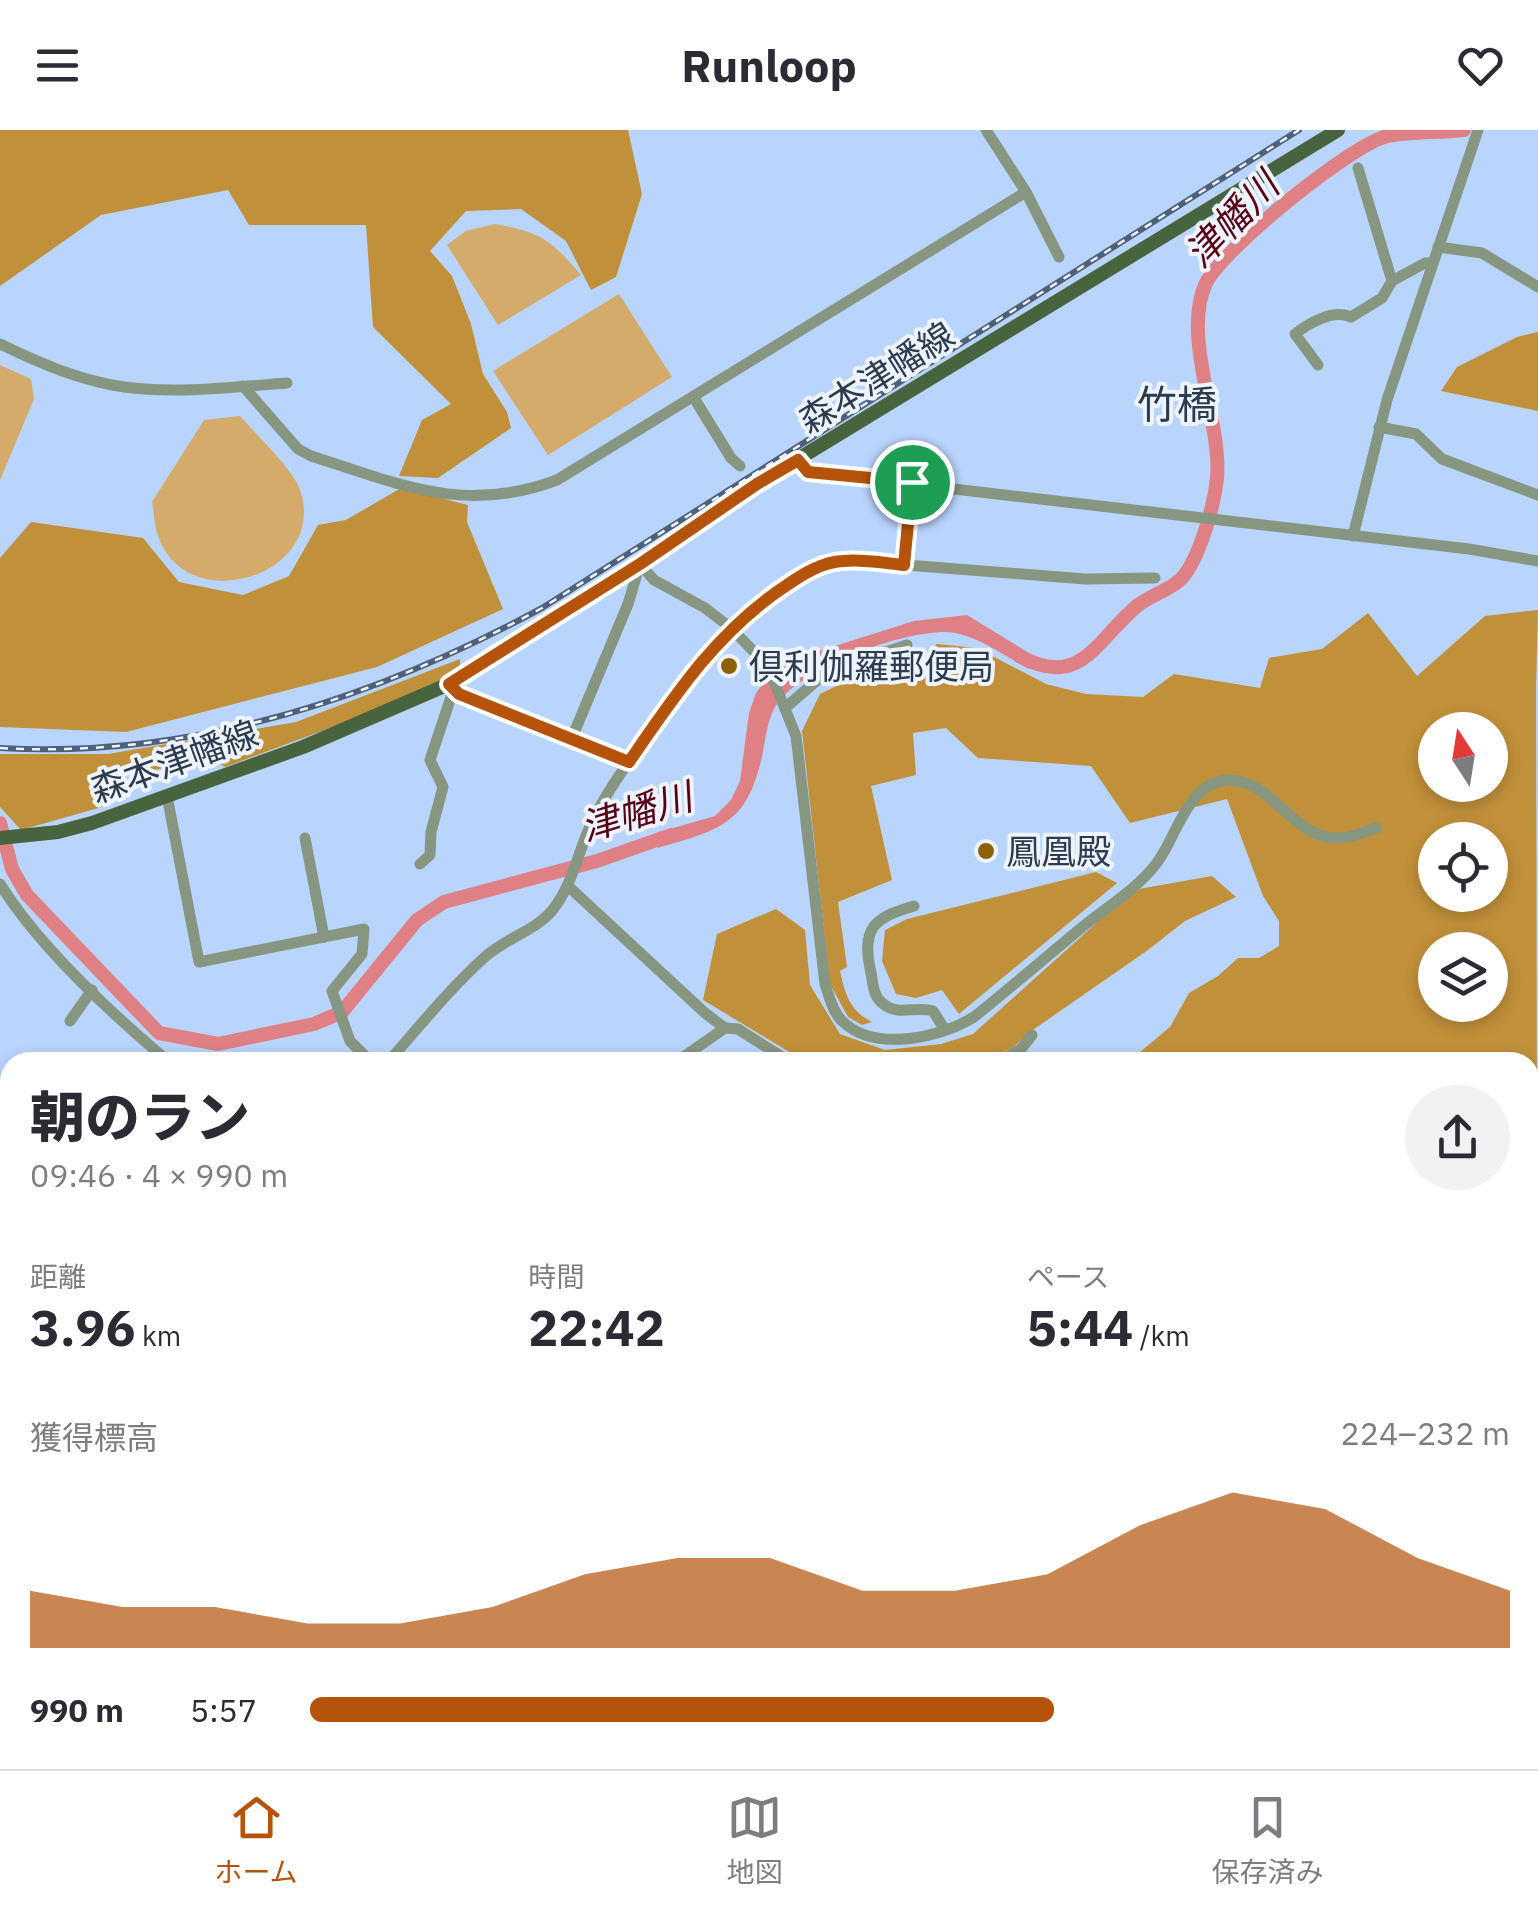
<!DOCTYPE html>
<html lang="ja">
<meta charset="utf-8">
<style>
:root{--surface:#fff;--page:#f2f2f3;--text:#2b2b33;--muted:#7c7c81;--line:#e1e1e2;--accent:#b45309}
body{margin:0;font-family:"IBM Plex Sans","Noto Sans JP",sans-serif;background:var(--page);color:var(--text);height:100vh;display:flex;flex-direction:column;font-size:38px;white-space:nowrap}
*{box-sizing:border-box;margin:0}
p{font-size:32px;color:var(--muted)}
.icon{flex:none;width:55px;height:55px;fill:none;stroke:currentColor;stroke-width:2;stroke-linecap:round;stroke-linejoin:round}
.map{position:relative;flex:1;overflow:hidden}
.details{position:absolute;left:0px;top:922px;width:1540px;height:718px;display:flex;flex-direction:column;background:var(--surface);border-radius:30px 30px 0 0;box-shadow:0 5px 15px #0003}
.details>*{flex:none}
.needle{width:65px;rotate:348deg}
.buttons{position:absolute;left:1418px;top:582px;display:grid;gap:20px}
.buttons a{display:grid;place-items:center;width:90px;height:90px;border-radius:50%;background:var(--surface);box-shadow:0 5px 15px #0003;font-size:50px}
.pin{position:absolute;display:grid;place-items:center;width:85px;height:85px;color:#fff;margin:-42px;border:5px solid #fff;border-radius:50%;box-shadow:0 2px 10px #0007}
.round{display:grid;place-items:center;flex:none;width:105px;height:105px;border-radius:52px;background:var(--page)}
.head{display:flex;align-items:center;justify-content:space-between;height:170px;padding:0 30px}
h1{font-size:55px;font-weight:800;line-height:75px}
.figures{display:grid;grid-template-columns:repeat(3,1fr);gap:15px;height:170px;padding:10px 30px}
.figures div{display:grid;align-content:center}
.figures b{font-size:50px;font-weight:800}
.figures small{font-size:28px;font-weight:400}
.figures p{font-size:28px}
.chart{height:280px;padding:20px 30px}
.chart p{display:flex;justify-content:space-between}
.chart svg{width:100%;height:180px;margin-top:10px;fill:var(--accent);opacity:.7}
ul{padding:0 30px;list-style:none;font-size:32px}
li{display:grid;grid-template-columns:160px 120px 1fr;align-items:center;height:75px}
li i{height:25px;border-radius:12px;background:var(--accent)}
header{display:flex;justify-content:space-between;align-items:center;height:130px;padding:0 30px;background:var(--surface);font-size:45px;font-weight:800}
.tabs{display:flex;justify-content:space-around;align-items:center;height:140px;border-top:2px solid var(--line);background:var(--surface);font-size:28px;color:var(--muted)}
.tabs a{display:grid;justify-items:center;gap:5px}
.tabs .on{color:var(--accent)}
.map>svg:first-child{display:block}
</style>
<header><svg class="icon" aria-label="menu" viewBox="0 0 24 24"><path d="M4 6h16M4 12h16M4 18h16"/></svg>Runloop<svg class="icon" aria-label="heart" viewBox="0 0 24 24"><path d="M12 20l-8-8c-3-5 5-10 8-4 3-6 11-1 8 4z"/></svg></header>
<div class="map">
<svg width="1538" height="1639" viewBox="0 0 1538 1639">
<rect width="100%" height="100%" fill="#b9d4fd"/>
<g fill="#d4ab6a">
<path d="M495,94C541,102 551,110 581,145L498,195L447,115L466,101Z"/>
<path d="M619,164L672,247L548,325L493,241Z"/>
<path d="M0,235L31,249L34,269L0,350Z"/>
<path d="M240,286C255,303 292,339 299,357C333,445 184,492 157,403C154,393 154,382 152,372L204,290Z"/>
</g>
<g fill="#c1903a" fill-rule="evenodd">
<path d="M0,0H628L642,64L616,147L591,160L566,111L521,79L466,81L430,121L452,146L471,194L483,244L507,282L511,298L438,348L399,346L422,290L451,274L373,197L366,95H249L228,60L101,85L0,156Z"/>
<path d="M1538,202V281L1441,261L1457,237L1517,207Z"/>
<path d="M401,358L468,375L467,392L503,479L377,537L126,602L0,597V428L31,392L143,408L179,452L243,465L289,446L318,395L346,390Z"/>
<path d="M1538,480L1536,556L1538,1525L1530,1523V932H1128L1170,897L1189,863L1218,846L1238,828H1259L1279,816V791L1263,766L1227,669L1130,693L1091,636L978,628L946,598L913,603L916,645L871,656L892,750L838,772L847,837L840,841C845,864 850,881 872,892L862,895L848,887L830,854L802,601L820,564L853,548L914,537L937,514L977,518L1046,554L1086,564L1143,567L1174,544L1260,558L1269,528L1322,519L1368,483L1417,546L1485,486ZM1435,600H1490V655H1435ZM1435,710H1490V765H1435ZM1435,820H1490V875H1435Z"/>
<path d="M460,529V541L362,586L225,637L212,629L102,650L109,675L21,700L0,677V624H108L296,592Z"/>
<path d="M1096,742L1117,753L959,884L942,860L916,868L896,864L882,831L885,800L907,789Z"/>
<path d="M1212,746L1236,767L1185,791L1148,820L1027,904L1014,917L982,932H806L703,870L717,804L776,779L805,800L810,855L840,904L885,920L941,914L973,904L1133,760Z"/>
<path d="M1530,1589L1538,1599V1639H270L265,1630H1530Z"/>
</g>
<path fill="#df8084" d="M967,485L1037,528L1029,539C1004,526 973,502 945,502C900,502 796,538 774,579C766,594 765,615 761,631C745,696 718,700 658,718L656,703L715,686L731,670L740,651L749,583L756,563L778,534L914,491Z"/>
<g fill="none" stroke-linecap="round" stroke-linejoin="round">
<g stroke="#df8084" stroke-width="14">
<path d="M1019,526C1081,560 1096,510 1137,476C1150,465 1171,460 1182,448C1200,427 1214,376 1217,348C1222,292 1181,206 1206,153C1223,119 1351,14 1388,6C1412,1 1439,3 1464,0"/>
<path d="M0,693L12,739L27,765L159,903L218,914L314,894L342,882L417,790L444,772L597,731L671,705"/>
<path d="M0,1304L10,1306"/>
<path d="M217,1630L218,1639"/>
</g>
<g stroke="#869681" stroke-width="11">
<path d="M986,0L1026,62L1059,127"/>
<path d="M1358,38L1392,151"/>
<path d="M1438,117L1482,123L1538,157"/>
<path d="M0,214C39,233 81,251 124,257C177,264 234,257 287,253"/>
<path d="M1318,235L1295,204C1309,193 1333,179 1351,187L1382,168L1392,151L1425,133H1433"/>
<path d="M243,256L298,319L311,326C400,354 464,385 557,350L1026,62"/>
<path d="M694,268L731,328L740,336"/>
<path d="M1379,297L1416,304L1442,329L1538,365"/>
<path d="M798,330L808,342L1469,419L1538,431"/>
<path d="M1353,406L1387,270L1478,0"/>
<path d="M640,434L654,450L705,478L731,498L761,529L775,554L796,606L825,854C829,866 832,880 841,890C873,923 940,908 974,887C1010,858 1045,828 1080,799C1105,778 1136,760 1156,734C1177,707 1187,653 1227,650C1273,648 1293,711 1339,708C1351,708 1364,702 1376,698"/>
<path d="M904,435L912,352"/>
<path d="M449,554L459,565L629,632"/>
<path d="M785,578L828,541L907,515"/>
<path d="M571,610L628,474L640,434"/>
<path d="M167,666L199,832L364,799L362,824L332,861L350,911L371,932"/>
<path d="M305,708L324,807"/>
<path d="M420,734L430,725L431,702L443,657L430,630L451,567L449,554"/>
<path d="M0,754C40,818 112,884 169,932"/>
<path d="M568,756L705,883L725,898L676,932"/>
<path d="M914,776C873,788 861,798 871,843C873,853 873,865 881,872C898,888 914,875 933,881L945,900"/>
<path d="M70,891L92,860"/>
<path d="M725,898L738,899L790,932"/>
<path d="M388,932C420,896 450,858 486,826C506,808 539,799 554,778C573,753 578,722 591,694C606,662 628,633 648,604C697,534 754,451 842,430L1085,449L1155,448"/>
<path d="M998,932L1021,919L1032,905"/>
<path d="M0,1109L10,1112"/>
<path d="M252,1630L256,1639"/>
<path d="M0,1637V1639"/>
</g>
<g stroke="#47643e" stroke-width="14">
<path d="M0,708L58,702L92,693L303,617L449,554L640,434L757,354L1338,0"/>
<path d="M0,1561L10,1572"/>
<path d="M51,1630L57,1639"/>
</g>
<g stroke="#4f6079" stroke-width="6">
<path id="rail" d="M0,618C192,629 376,568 542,478L1299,0"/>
</g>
<use href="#rail" stroke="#edf4fe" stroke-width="2.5" stroke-dasharray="8" stroke-linecap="butt"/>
</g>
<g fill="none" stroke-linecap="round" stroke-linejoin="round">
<g stroke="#fff" stroke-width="20">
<path id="route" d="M798,330L808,342L912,352L904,435C884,433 862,429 843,431C822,432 803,444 787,455C718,500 675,565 629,632L459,564L449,554L640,434L757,354Z"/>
</g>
<use href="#route" stroke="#b45309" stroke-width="12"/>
</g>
<g fill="#8d6207" stroke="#edf4fe" stroke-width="4">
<circle cx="729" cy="536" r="10"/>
<circle cx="986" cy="721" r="10"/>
</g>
<g text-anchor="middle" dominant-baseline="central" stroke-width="8" stroke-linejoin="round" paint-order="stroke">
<g font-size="35" fill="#2d3b4f" stroke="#edf4fe">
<text transform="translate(876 247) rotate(-32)">森本津幡線</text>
<text transform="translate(174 631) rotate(-20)">森本津幡線</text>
</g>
<g font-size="35" fill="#2d3b4f" stroke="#edf4fe" text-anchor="start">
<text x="749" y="536">倶利伽羅郵便局</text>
<text x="1006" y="721">鳳凰殿</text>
</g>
<g font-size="38" font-style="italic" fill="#590014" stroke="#edf4fe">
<text transform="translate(1231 89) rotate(-46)">津幡川</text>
<text transform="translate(636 681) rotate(-17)">津幡川</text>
</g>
<g font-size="40" fill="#2d3b4f" stroke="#edf4fe">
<text x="1177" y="274">竹橋</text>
</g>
</g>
</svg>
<div class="buttons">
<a><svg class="needle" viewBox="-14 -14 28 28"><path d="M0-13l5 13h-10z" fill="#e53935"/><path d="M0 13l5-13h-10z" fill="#7c7c81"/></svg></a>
<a><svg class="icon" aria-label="locate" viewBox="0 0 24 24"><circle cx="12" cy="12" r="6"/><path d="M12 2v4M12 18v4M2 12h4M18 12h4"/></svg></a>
<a><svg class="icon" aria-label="layers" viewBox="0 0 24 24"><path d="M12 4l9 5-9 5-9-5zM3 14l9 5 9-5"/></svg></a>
</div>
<div class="pin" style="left:912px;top:352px;background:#1e9e55"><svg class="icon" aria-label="arrive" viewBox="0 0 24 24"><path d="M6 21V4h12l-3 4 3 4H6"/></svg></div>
<section class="details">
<div class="head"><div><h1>朝のラン</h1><p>09:46 · 4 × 990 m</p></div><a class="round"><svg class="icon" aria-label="share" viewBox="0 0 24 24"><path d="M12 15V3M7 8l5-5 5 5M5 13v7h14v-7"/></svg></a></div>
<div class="figures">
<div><p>距離</p><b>3.96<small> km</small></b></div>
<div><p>時間</p><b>22:42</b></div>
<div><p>ペース</p><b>5:44<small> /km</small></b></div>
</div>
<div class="chart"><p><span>獲得標高</span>224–232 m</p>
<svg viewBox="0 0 160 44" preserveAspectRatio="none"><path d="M0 44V30L10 34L20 34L30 38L40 38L50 34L60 26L70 22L80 22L90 30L100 30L110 26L120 14L130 6L140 10L150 22L160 30V44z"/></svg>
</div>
<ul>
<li><b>990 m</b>5:57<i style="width:62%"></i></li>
</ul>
</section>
</div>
<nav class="tabs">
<a class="on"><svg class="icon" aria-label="home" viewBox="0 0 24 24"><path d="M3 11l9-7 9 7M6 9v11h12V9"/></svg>ホーム</a>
<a><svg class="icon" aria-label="map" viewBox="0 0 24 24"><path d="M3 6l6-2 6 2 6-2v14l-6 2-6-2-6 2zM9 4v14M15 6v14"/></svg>地図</a>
<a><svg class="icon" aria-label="saved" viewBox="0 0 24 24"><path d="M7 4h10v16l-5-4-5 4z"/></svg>保存済み</a>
</nav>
